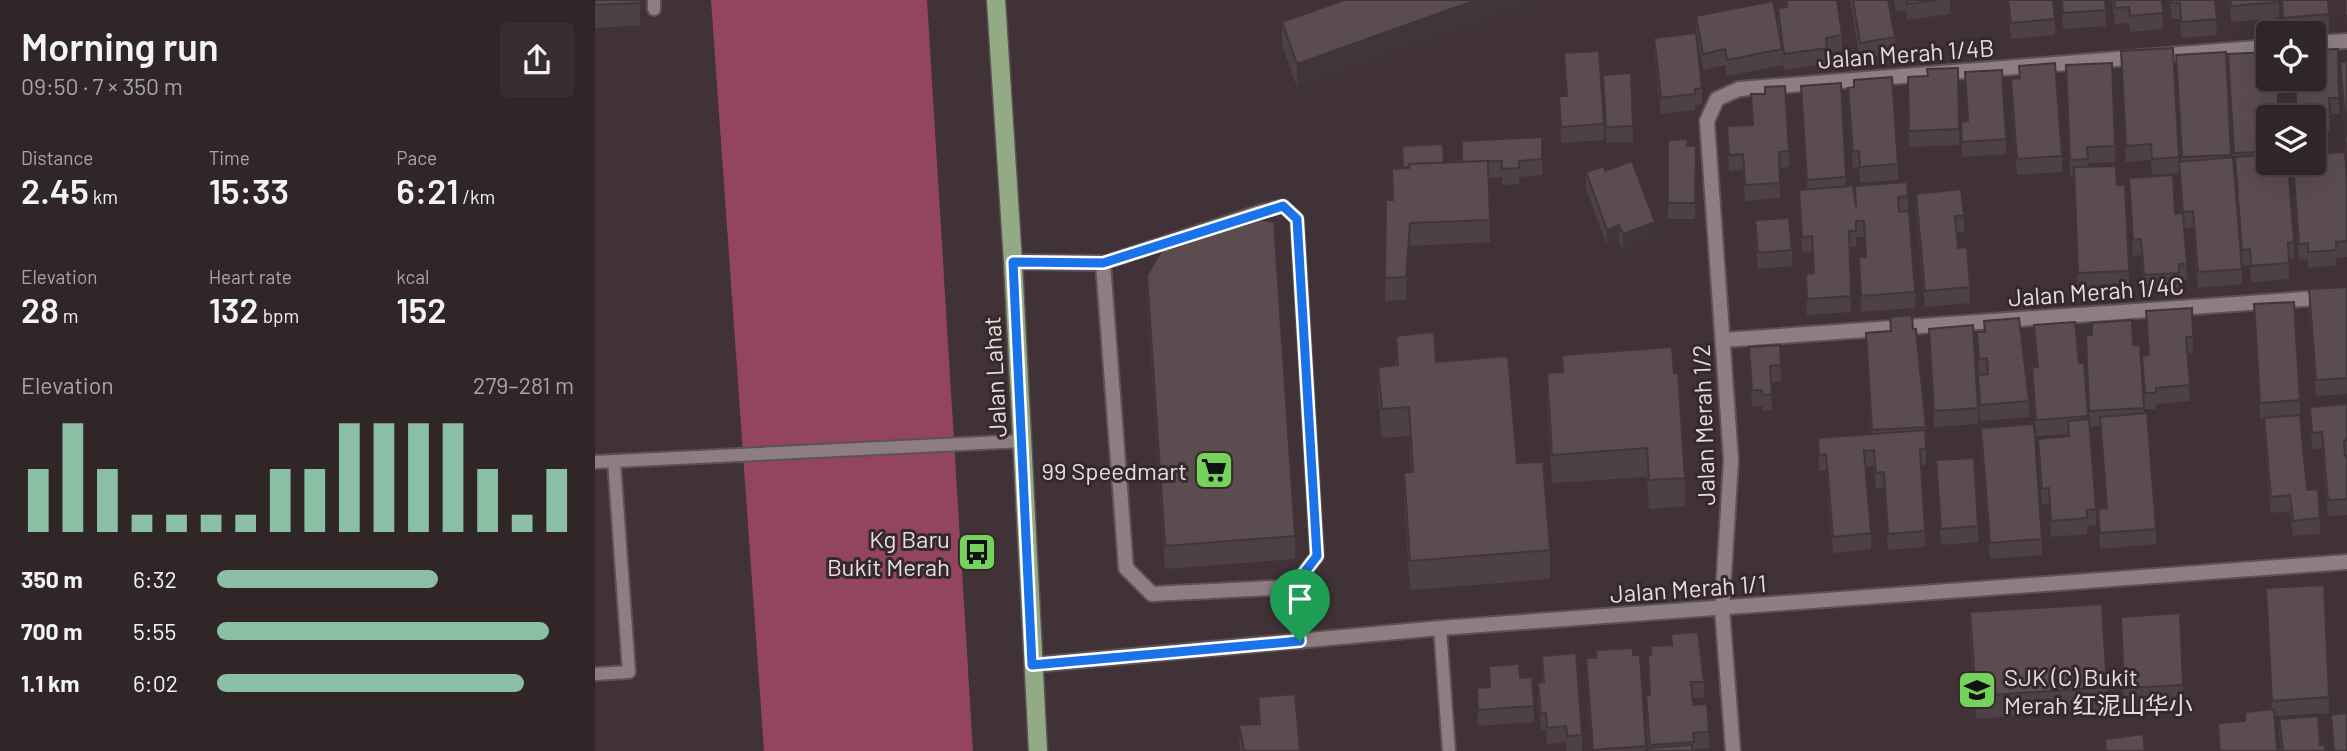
<!DOCTYPE html>
<meta charset="utf-8">
<style>
:root{--surface:#302628;--page:#382e30;--text:#f1f3f6;--muted:#a8a5a8;--line:#4b4345;--accent:#8abfa5}
body{margin:0;font-family:Barlow,"Noto Sans SC",sans-serif;background:var(--page);color:var(--text);height:100vh;display:flex;flex-direction:column;font-size:26px;white-space:nowrap}
*{box-sizing:border-box;margin:0}
p{font-size:23px;color:var(--muted)}
.icon{flex:none;width:38px;height:38px;fill:none;stroke:currentColor;stroke-width:2;stroke-linecap:round;stroke-linejoin:round}
.map{position:relative;flex:1;overflow:hidden}
.panel{display:flex;flex-direction:column;background:var(--surface);width:595px}
.panel>*{flex:none}
.buttons{position:absolute;left:1661px;top:21px;display:grid;gap:14px}
.buttons a{display:grid;place-items:center;width:70px;height:70px;border-radius:7px;background:var(--surface);box-shadow:0 7px 28px #0002,0 0 0 2px var(--line);font-size:35px}
.pin{position:absolute;display:grid;place-items:center;width:60px;height:60px;color:#fff;margin:-72px -30px;border-radius:50% 50% 50% 0;rotate:-45deg;box-shadow:0 0 7px #0007}
.pin .icon{rotate:45deg}
.round{display:grid;place-items:center;flex:none;width:74px;height:74px;border-radius:7px;background:var(--page)}
.overview{display:flex;align-items:center;justify-content:space-between;height:119px;padding:0 21px}
h1{font-size:38px;font-weight:600;line-height:52px}
.figures{display:grid;grid-template-columns:repeat(3,1fr);gap:10px;height:119px;padding:7px 21px}
.figures div{display:grid;align-content:center}
.figures b{font-size:35px;font-weight:600}
.figures small{font-size:19px;font-weight:400}
.figures p{font-size:19px}
.chart{height:196px;padding:14px 21px}
.chart p{display:flex;justify-content:space-between}
.chart svg{width:100%;height:126px;margin-top:7px;stroke:var(--accent);stroke-width:6}
ul{padding:0 21px;list-style:none;font-size:23px}
li{display:grid;grid-template-columns:112px 84px 1fr;align-items:center;height:52px}
li i{height:18px;border-radius:9px;background:var(--accent)}
main{display:flex;flex:1;min-height:0}
.map>svg:first-child{display:block}
</style>
<main>
<section class="panel">
<div class="overview"><div><h1>Morning run</h1><p>09:50 · 7 × 350 m</p></div><a class="round"><svg class="icon" aria-label="share" viewBox="0 0 24 24"><path d="M12 15V3M7 8l5-5 5 5M5 13v7h14v-7"/></svg></a></div>
<div class="figures">
<div><p>Distance</p><b>2.45<small> km</small></b></div>
<div><p>Time</p><b>15:33</b></div>
<div><p>Pace</p><b>6:21<small> /km</small></b></div>
</div>
<div class="figures">
<div><p>Elevation</p><b>28<small> m</small></b></div>
<div><p>Heart rate</p><b>132<small> bpm</small></b></div>
<div><p>kcal</p><b>152</b></div>
</div>
<div class="chart"><p><span>Elevation</span>279–281 m</p>
<svg viewBox="0 0 160 44" preserveAspectRatio="none"><path d="M5 44V22M15 44V6M25 44V22M35 44V38M45 44V38M55 44V38M65 44V38M75 44V22M85 44V22M95 44V6M105 44V6M115 44V6M125 44V6M135 44V22M145 44V38M155 44V22"/></svg>
</div>
<ul>
<li><b>350 m</b>6:32<i style="width:62%"></i></li>
<li><b>700 m</b>5:55<i style="width:93%"></i></li>
<li><b>1.1 km</b>6:02<i style="width:86%"></i></li>
</ul>
</section>
<div class="map">
<svg width="1752" height="751" viewBox="0 0 1752 751">
<rect width="100%" height="100%" fill="#403236"/>
<path fill="#934560" d="M116,0H332L378,751H169Z"/>
<g fill="none" stroke-linecap="round" stroke-linejoin="round">
<g stroke="#5c5154" stroke-width="16">
<g id="lane">
<path d="M59,0V9"/>
<path d="M508,263L666,211L688,206L702,219L722,556L698,587"/>
<path d="M0,462L426,441"/>
<path d="M845,628L854,751"/>
<path d="M0,674L34,672L19,461"/>
</g>
</g>
<g stroke="#5c5154" stroke-width="18">
<g id="street">
<path d="M1718,43L1752,41"/>
<path d="M418,262L508,263L531,568L557,594L698,587L705,641"/>
<path d="M1128,340L1752,296"/>
<path d="M437,665L845,628L1752,562"/>
<path d="M1138,751L1127,608L1136,460L1112,121L1122,99L1144,89L1673,47"/>
</g>
</g>
<g stroke="#5c5154" stroke-width="21">
<path id="primary" d="M401,0L418,262L443,751"/>
</g>
<use href="#lane" stroke="#8e7e82" stroke-width="12"/>
<use href="#street" stroke="#8e7e82" stroke-width="14"/>
<use href="#primary" stroke="#92ab85" stroke-width="18"/>
</g>
<g fill="#4e4145">
<path d="M0,0H45V25L0,28Z"/>
<path d="M749,0H945L702,87L687,45V22Z"/>
<path d="M1189,0H1242L1247,35V51L1232,53V64L1189,70L1187,57V65L1132,76L1130,65L1108,70L1101,32V16L1183,26V8L1190,7Z"/>
<path d="M1255,0H1293L1300,37V53L1265,59Z"/>
<path d="M1299,0H1355V14L1312,20L1311,10L1301,12Z"/>
<path d="M1412,0H1458L1460,19V35L1416,39Z"/>
<path d="M1466,0H1510L1511,26L1468,29Z"/>
<path d="M1517,0H1567L1568,29L1535,32L1534,23L1520,24Z"/>
<path d="M1575,0H1628L1620,1L1622,35L1586,38L1585,19H1577Z"/>
<path d="M1634,0H1684V18L1636,22Z"/>
<path d="M1686,0H1733L1734,30L1688,33Z"/>
<path d="M1750,0H1752V14L1751,15Z"/>
<path d="M1059,38L1107,88V104L1100,105V110L1066,114L1059,54Z"/>
<path d="M1578,48L1584,162L1586,161L1581,55L1631,52L1636,157H1638L1633,54L1673,117V163L1699,242V258L1694,259V279L1656,282L1655,265L1647,266L1639,169L1647,269V284L1603,288L1598,227L1589,228L1592,280H1584V288L1549,291L1546,255L1538,256L1534,178L1580,214L1587,213L1584,173L1557,175L1556,160L1531,162L1526,51Z"/>
<path d="M969,53L1009,124V140L966,143L964,96H971Z"/>
<path d="M1745,62H1752V154L1745,78Z"/>
<path d="M1471,65L1520,146V162L1493,163V167L1522,185L1534,271V287L1483,289L1479,176H1475Z"/>
<path d="M1424,66L1467,156V172L1422,175L1416,95V79L1424,78Z"/>
<path d="M1370,72L1411,139V154L1367,157L1366,122L1372,121Z"/>
<path d="M1008,75L1038,126V142L1011,143Z"/>
<path d="M1332,76L1364,129V145L1314,147L1313,93Z"/>
<path d="M1700,79H1718L1744,98V114H1735V133L1718,134V117H1701Z"/>
<path d="M1206,86L1251,177V187L1260,198L1313,196V211L1320,292V308L1266,312L1264,257H1270L1269,237H1261V247H1254L1256,312L1212,315L1211,274L1218,273L1217,252L1207,253L1204,206V190H1212Z"/>
<path d="M1253,88L1303,164V180L1265,183L1264,167L1258,168L1253,104Z"/>
<path d="M1156,94L1194,151V167L1184,168L1185,198L1150,201L1148,170L1134,171L1132,126L1157,125Z"/>
<path d="M947,137V175L924,177V184L907,185V177L893,178L895,242L815,246L811,300L790,301L791,200H797V169H807V146L849,163L867,162V141Z"/>
<path d="M1073,140L1093,146H1101L1100,219H1073Z"/>
<path d="M1697,163L1752,182V257L1741,258V265L1713,268V259L1704,260Z"/>
<path d="M1010,171L1060,238L1028,250L1024,241L1012,246L991,188V172Z"/>
<path d="M1321,194L1369,216V232H1362L1363,248L1375,287V303L1330,307L1321,210Z"/>
<path d="M1160,220L1197,250V266L1163,269L1160,236Z"/>
<path d="M552,275L700,536V559L570,569L552,298Z"/>
<path d="M1752,287V394L1721,396L1714,305V289Z"/>
<path d="M1659,304L1705,400V416L1712,490L1725,518V534L1698,536L1695,511L1676,513L1669,434V419H1665Z"/>
<path d="M1551,311L1598,337V353H1592L1595,401L1561,404V409H1550L1547,356H1553Z"/>
<path d="M1295,317L1318,329L1331,427V465H1326L1330,531V547L1293,550L1289,488L1281,489L1279,466L1270,467L1276,533V549L1238,553L1231,470L1224,471L1223,438L1276,434L1271,333L1295,331Z"/>
<path d="M1439,325L1484,363H1489L1493,419H1494L1491,335L1538,345H1545L1549,413L1561,529V544L1505,549L1503,509H1511L1505,426L1495,427L1501,509V525L1492,526V534L1456,537L1454,504L1447,505L1443,455V439L1473,436V434L1441,436L1437,383V367H1442Z"/>
<path d="M1334,329L1383,408V424L1339,427Z"/>
<path d="M1382,332L1434,401V417L1385,421L1383,391V375H1384Z"/>
<path d="M801,336L841,362L922,463L955,550V579L815,590L809,501V472H816L814,436L787,438L783,396V367L801,365Z"/>
<path d="M1154,347L1186,365V381L1176,382L1177,410L1167,411V406H1157Z"/>
<path d="M967,355L1079,373L1090,478V506L1054,509L1052,477L957,483L952,401V373L967,372Z"/>
<path d="M1752,404V515L1733,516L1727,448L1717,449L1715,407Z"/>
<path d="M1386,428L1447,539V555L1395,559L1386,444Z"/>
<path d="M1341,460L1383,526V542L1346,545Z"/>
<path d="M1671,588L1734,697V713L1680,716L1682,751H1624L1623,723L1650,721V712L1677,709Z"/>
<path d="M1375,612L1512,687V709L1381,719L1375,635Z"/>
<path d="M1526,617L1588,685V708L1529,711Z"/>
<path d="M1076,634L1109,682V698H1097L1098,705L1114,732V748L1099,749V751H1053L1051,711V695H1054L1053,655H1056V646L1076,645Z"/>
<path d="M1045,655L1051,751H997L991,674V658Z"/>
<path d="M947,656L987,735V751H972L971,742L952,744L951,729L946,730L943,699V683L947,682Z"/>
<path d="M894,666L925,678L939,706V722L883,726L882,688H894Z"/>
<path d="M663,697L705,751H645L644,725L663,724Z"/>
<path d="M1736,715L1752,751H1738Z"/>
<path d="M1684,719L1725,745L1730,751H1686L1684,735Z"/>
</g>
<g fill="#403538">
<path d="M881,0H945L702,87V64Z"/>
<path d="M1060,222V238L1028,250V234Z"/>
<path d="M815,223V246L811,300V277Z"/>
<path d="M1024,225V241L1012,246V230Z"/>
</g>
<g fill="#5b4c50" stroke="#403538" stroke-width="2">
<path d="M0,0H45V3L0,5Z"/>
<path d="M749,0H881L702,64L687,22Z"/>
<path d="M1191,0H1242L1247,35L1231,38L1232,48L1189,54L1183,8L1192,7Z"/>
<path d="M1258,0H1293L1300,37L1265,43Z"/>
<path d="M1312,0H1342L1312,4Z"/>
<path d="M1413,0H1458L1460,19L1416,23Z"/>
<path d="M1467,0H1510L1511,10L1468,13Z"/>
<path d="M1519,0H1567L1568,13L1535,16L1534,7L1520,8Z"/>
<path d="M1576,0H1620L1622,19L1586,22L1585,3H1577Z"/>
<path d="M1636,0H1684V2L1636,6Z"/>
<path d="M1687,0H1733L1734,14L1688,18Z"/>
<path d="M1178,1L1187,49L1132,60L1130,49L1108,54L1101,16Z"/>
<path d="M1101,33L1107,88L1100,89V94L1066,98L1059,38Z"/>
<path d="M1578,48L1584,157L1557,159L1556,144L1531,146L1526,51Z"/>
<path d="M1743,49L1744,98H1734L1735,117H1702L1700,79H1718V50Z"/>
<path d="M1004,51L1009,124L966,127L964,96H972L969,53Z"/>
<path d="M1631,52L1636,155L1587,157L1581,55Z"/>
<path d="M1673,52V79H1682L1683,102H1689L1690,117H1673V144L1666,145V152L1639,153L1633,54Z"/>
<path d="M1745,62H1752V138Z"/>
<path d="M1460,63L1467,156L1422,159L1416,79L1425,78L1424,66Z"/>
<path d="M1517,63L1520,146L1492,147L1493,159L1475,160L1471,65Z"/>
<path d="M1363,68L1364,129L1314,131L1313,77L1333,76L1332,69Z"/>
<path d="M1407,70L1411,139L1367,142L1366,122L1373,121L1370,72Z"/>
<path d="M1036,73L1038,126L1011,127L1008,75Z"/>
<path d="M1297,77L1303,164L1265,167L1264,151L1258,152L1253,88L1259,87V80Z"/>
<path d="M1246,83L1251,177L1212,180L1206,86Z"/>
<path d="M1190,86L1194,151L1184,152L1185,183L1150,185L1148,154L1134,155L1132,126L1158,125L1156,94H1170V87Z"/>
<path d="M947,137V159L924,161V168L907,169V161L867,162V141Z"/>
<path d="M1093,139L1092,146H1101L1100,203H1073V140Z"/>
<path d="M848,144L849,163L814,164V167H808L807,146Z"/>
<path d="M1750,152L1752,182V241L1741,242V250L1713,252V243L1704,244L1698,163H1718V154Z"/>
<path d="M1673,154V163H1693L1699,242L1693,243L1694,263L1656,266L1655,249L1647,250L1640,157Z"/>
<path d="M1638,157L1647,269L1603,272L1598,211L1588,212L1584,162Z"/>
<path d="M893,161L895,220L815,223L811,277L790,278L791,200H798L797,169L814,168V164Z"/>
<path d="M1037,161L1060,222L1028,234L1024,225L1012,230L991,172L1009,166L1010,171Z"/>
<path d="M1521,166L1522,185H1530L1534,271L1483,273L1479,167Z"/>
<path d="M1578,175L1580,214L1588,213L1592,264H1584V273L1549,275L1546,239L1538,240L1534,178Z"/>
<path d="M1312,182L1313,196L1303,197L1304,212L1314,211L1320,292L1266,296L1264,257H1271L1269,221H1261V231H1254L1256,296L1212,299L1211,274L1219,273L1217,236L1207,237L1204,190L1258,186L1261,207L1260,186Z"/>
<path d="M1366,189L1369,216H1360L1363,248L1372,247L1375,287L1330,291L1321,194Z"/>
<path d="M1194,218L1197,250L1163,253L1160,220Z"/>
<path d="M666,220L679,222L700,536L570,546L552,275L568,248Z"/>
<path d="M1752,287V378L1721,380L1714,289Z"/>
<path d="M1699,302L1705,400L1665,403L1659,304Z"/>
<path d="M1597,308L1598,337H1591L1595,385L1561,388V393H1550L1547,356L1554,355L1551,311Z"/>
<path d="M1317,315L1318,329H1321L1331,427L1277,430L1271,333L1296,331L1295,317Z"/>
<path d="M1424,318L1434,401L1385,405L1383,375L1393,374L1392,358L1384,359L1382,332H1390L1389,321Z"/>
<path d="M1537,320L1538,345H1545L1549,408L1494,411L1491,335H1497V323Z"/>
<path d="M1480,322L1484,363H1489L1493,416L1441,420L1437,367H1443L1439,325Z"/>
<path d="M1378,325L1383,408L1339,411L1334,329Z"/>
<path d="M839,332L841,362L913,356L922,463L948,462L955,550L815,561L809,472H818L814,407L787,409L783,367L803,365L801,336Z"/>
<path d="M1185,345L1186,365L1175,366L1177,394L1167,395V390H1157L1154,347Z"/>
<path d="M1077,347L1079,373H1083L1090,478L1054,480L1052,448L957,455L952,373L968,372L967,355Z"/>
<path d="M1752,404V440H1749L1750,456H1752V499L1733,500L1727,432L1717,433L1715,407Z"/>
<path d="M1552,413L1561,529L1505,533L1503,509L1512,508L1505,417Z"/>
<path d="M1705,415L1712,490L1723,489L1725,518L1698,521L1695,495L1676,497L1669,418Z"/>
<path d="M1494,419L1501,509L1492,510V518L1456,521L1454,488L1447,489L1443,439L1474,436L1473,421Z"/>
<path d="M1439,424L1447,539L1395,543L1386,428Z"/>
<path d="M1330,430L1331,449H1325L1330,531L1293,534L1289,472L1281,473L1279,450L1269,451L1276,533L1238,537L1231,454L1224,455L1223,438Z"/>
<path d="M1379,458L1383,526L1346,529L1341,460Z"/>
<path d="M1729,585L1734,697L1677,701L1671,588Z"/>
<path d="M1507,604L1512,687L1381,696L1375,612Z"/>
<path d="M1585,613L1588,685L1529,688L1526,617Z"/>
<path d="M1103,632L1109,682H1096L1098,705L1112,704L1114,732L1098,733L1099,742L1055,745L1051,695H1055L1053,655H1056V646L1077,645L1076,634Z"/>
<path d="M1038,648V655H1045L1051,746L998,750L991,658H1001V650Z"/>
<path d="M981,653L987,735L972,736L971,726L952,728L951,713L946,714L943,683L949,682L947,656Z"/>
<path d="M924,664L925,678L937,677L939,706L883,710L882,688L895,687L894,666Z"/>
<path d="M700,694L705,751H649L644,725L665,724L663,697Z"/>
<path d="M1679,709L1682,751H1625L1623,723L1650,721V712Z"/>
<path d="M1752,713V751H1739L1736,715Z"/>
<path d="M1723,716L1725,745H1730V751H1688L1684,719Z"/>
<path d="M1548,734L1550,751H1511L1510,739Z"/>
<path d="M1097,745V751H1053V748Z"/>
</g>
<g fill="none" stroke-linecap="round" stroke-linejoin="round">
<g stroke="#fff" stroke-width="14">
<path id="route" d="M688,206L702,219L722,556L698,587L705,641L437,665L418,262L508,263Z"/>
</g>
<use href="#route" stroke="#1a73e8" stroke-width="9"/>
</g>
<defs>
<g id="supermarket-square" transform="scale(2.0125)"><rect x="-9" y="-9" width="18" height="18" rx="4" fill="#75d25b" stroke="#36292c"/><path d="M-6-5.5h2.5l.6 2H6L4.5 2H-2.5L-4.4-4H-6ZM-1.5 3.2a1.3 1.3 0 1 0 .1 0ZM3 3.2a1.3 1.3 0 1 0 .1 0Z" fill="#111"/></g>
<g id="bus-square" transform="scale(2.0125)"><rect x="-9" y="-9" width="18" height="18" rx="4" fill="#75d25b" stroke="#36292c"/><path d="M-5-6H5V4H4V6H2V4H-2V6H-4V4H-5ZM-3.5-4V0h7V-4ZM-3.5 1.2v1.5H-2V1.2ZM2 1.2v1.5H3.5V1.2Z" fill="#111"/></g>
<g id="school-square" transform="scale(2.0125)"><rect x="-9" y="-9" width="18" height="18" rx="4" fill="#75d25b" stroke="#36292c"/><path d="M0-5L7-2L0 1L-7-2ZM-4 1L0 2.5L4 1V4Q0 6-4 4Z" fill="#111"/></g>
</defs>
<g fill-rule="evenodd">
<use href="#supermarket-square" x="619" y="470"/>
<use href="#bus-square" x="382" y="552"/>
<use href="#school-square" x="1382" y="690"/>
</g>
<g text-anchor="middle" dominant-baseline="central" stroke-width="6" stroke-linejoin="round" paint-order="stroke">
<g font-size="24" fill="#e6dddf" stroke="#36292c">
<text transform="translate(1311 53) rotate(-4)">Jalan Merah 1/4B</text>
<text transform="translate(1501 291) rotate(-4)">Jalan Merah 1/4C</text>
<text transform="translate(399 377) rotate(-93)">Jalan Lahat</text>
<text transform="translate(1108 425) rotate(-92)">Jalan Merah 1/2</text>
<text transform="translate(1093 588) rotate(-4)">Jalan Merah 1/1</text>
</g>
<g font-size="24" fill="#e6dddf" stroke="#36292c" text-anchor="end">
<text x="592" y="470">99 Speedmart</text>
<text x="355" y="538">Kg Baru<tspan x="355" dy="28">Bukit Merah</tspan></text>
<text x="1409" y="676" text-anchor="start">SJK (C) Bukit<tspan x="1409" dy="28">Merah 红泥山华小</tspan></text>
</g>
</g>
</svg>
<div class="buttons">
<a><svg class="icon" aria-label="locate" viewBox="0 0 24 24"><circle cx="12" cy="12" r="6"/><path d="M12 2v4M12 18v4M2 12h4M18 12h4"/></svg></a>
<a><svg class="icon" aria-label="layers" viewBox="0 0 24 24"><path d="M12 4l9 5-9 5-9-5zM3 14l9 5 9-5"/></svg></a>
</div>
<div class="pin" style="left:705px;top:641px;background:#1e9e55"><svg class="icon" aria-label="arrive" viewBox="0 0 24 24"><path d="M6 21V4h12l-3 4 3 4H6"/></svg></div>
</div>
</main>
